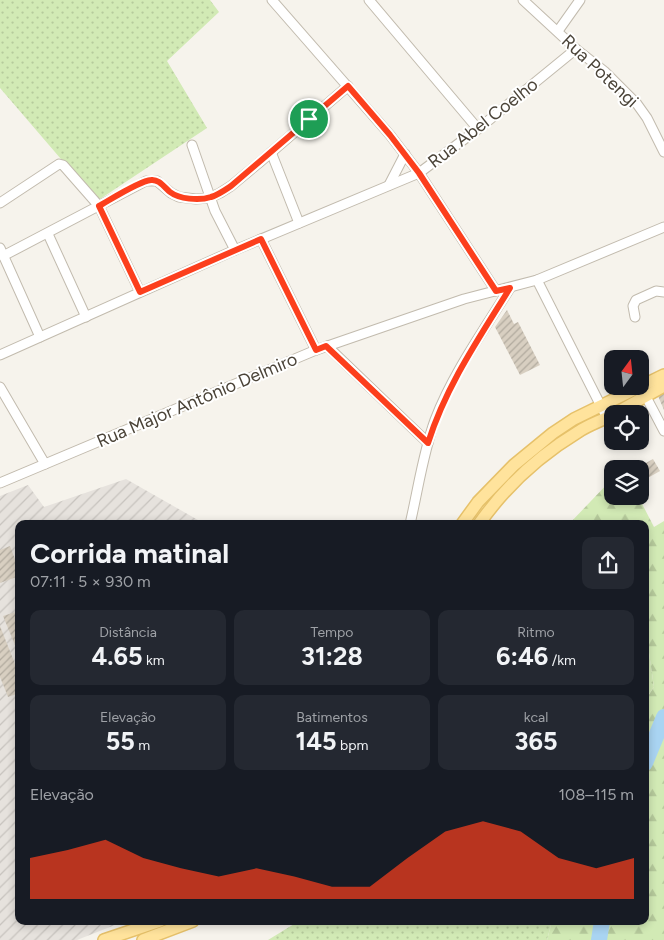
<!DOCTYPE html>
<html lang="pt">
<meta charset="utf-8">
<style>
:root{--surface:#171b24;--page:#242831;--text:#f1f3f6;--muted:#9ea1a6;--accent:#fc3f1d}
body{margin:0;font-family:Figtree,sans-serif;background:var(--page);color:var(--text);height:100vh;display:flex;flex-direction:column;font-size:19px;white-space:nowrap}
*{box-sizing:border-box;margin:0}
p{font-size:16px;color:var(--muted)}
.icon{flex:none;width:28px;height:28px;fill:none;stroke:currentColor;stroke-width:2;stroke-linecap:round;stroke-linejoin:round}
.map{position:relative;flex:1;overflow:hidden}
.side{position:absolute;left:15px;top:520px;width:634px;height:405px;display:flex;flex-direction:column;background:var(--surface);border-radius:10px;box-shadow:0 2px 8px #0003}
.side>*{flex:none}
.needle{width:32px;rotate:15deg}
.controls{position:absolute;left:604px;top:350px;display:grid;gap:10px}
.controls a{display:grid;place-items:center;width:45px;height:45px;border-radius:10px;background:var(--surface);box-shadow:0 2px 8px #0003;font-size:25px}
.pin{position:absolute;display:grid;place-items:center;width:42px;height:42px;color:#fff;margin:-21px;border:2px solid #fff;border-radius:50%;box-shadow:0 1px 5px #0007}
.round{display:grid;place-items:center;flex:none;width:52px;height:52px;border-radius:10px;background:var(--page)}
.summary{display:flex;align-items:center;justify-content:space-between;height:85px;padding:0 15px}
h1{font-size:28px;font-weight:700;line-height:38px}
.metrics{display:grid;grid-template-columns:repeat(3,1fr);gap:8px;height:85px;padding:5px 15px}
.metrics div{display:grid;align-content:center;border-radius:10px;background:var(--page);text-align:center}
.metrics b{font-size:25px;font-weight:700}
.metrics small{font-size:14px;font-weight:400}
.metrics p{font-size:14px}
.chart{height:140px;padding:10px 15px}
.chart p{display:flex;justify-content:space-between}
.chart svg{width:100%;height:90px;margin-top:5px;fill:var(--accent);opacity:.7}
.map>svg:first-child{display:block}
</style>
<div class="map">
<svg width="664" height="940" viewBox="0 0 664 940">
<defs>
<pattern id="industrial-furrows" width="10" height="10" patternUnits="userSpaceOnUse" patternTransform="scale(1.25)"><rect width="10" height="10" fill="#e6e2dd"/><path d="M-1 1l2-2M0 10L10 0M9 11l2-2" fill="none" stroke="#c7c3be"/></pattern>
<pattern id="grass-dots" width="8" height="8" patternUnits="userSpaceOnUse" patternTransform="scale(1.25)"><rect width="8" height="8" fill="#d2eab5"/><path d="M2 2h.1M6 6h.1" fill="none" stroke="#b6ca9c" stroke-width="1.8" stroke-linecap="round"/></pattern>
<pattern id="forest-firs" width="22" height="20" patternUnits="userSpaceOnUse" patternTransform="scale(1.25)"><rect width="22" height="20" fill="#d2eab5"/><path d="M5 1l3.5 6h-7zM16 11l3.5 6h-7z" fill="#b6ca9c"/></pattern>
<pattern id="building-hatch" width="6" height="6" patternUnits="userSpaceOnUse" patternTransform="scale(1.25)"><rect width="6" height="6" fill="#d8cfc1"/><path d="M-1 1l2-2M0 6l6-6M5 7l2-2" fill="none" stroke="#b1aa9e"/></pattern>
</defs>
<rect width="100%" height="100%" fill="#f6f3ec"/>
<path fill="url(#industrial-furrows)" d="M126,479L205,524H19V921H125L77,940H0V496L28,485L44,507Z"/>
<g fill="url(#grass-dots)">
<path d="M0,0H210L219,12L167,61L207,128L97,201L0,88Z"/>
<path d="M645,640L648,646L654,687L645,700Z"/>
<path d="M299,921H552L547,940H268Z"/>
</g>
<path fill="url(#forest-firs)" d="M612,479V496H638L654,527L664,521V940H547L552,921H645V700L654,687L648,646L645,640V524H569Z"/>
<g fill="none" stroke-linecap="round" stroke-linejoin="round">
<g stroke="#a9d4f2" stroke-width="16">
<path d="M645,763L664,717"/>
<path d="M599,940L602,921"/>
</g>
</g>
<g fill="url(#building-hatch)">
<path d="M507,310L514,324L518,322L540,365L520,375L495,327Z"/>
<path d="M664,393V410L658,396Z"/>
<path d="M653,459L660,471L646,479L639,467Z"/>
<path d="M10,546L19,570V576L0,583V550Z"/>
<path d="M19,611V655L3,616Z"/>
<path d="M0,626L19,674V693L8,697L0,677Z"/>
</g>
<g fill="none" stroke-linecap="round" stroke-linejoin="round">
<g stroke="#c2bbae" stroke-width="11">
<g id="minor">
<path d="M272,0L390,135L419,173L496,291"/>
<path d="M369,0L478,129"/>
<path d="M523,0L576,49L604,71L637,104L647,118L664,152"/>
<path d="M558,31L580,0"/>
<path d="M192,145L215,211L235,250"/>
<path d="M271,152L299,223"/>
<path d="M389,185L405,154"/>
<path d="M0,203L59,164L63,165L99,206L140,292"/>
<path d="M48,234L86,317"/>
<path d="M261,239L316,350"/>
<path d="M0,248L40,337"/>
<path d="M3,256L146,181H157L171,193L179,197L196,199L209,198L220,193L231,186L260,162L348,86"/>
<path d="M537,280L607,418"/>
<path d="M635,317L633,306L636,300L656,291L664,292"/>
<path d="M327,346L428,443"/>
<path d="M0,355L235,250L419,173L478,129L576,49"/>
<path d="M0,387L45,464"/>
<path d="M643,391L664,431"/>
<path d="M0,483L316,350L464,299L537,280L664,227"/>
<path d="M410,524C418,490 423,453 435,420C453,373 484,330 510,288"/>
</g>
</g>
<g stroke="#e6c16a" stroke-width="14">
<g id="major">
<path d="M614,414L664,386"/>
<path d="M462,524L478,502L514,465L553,433L574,419L664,375"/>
<path d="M479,524C505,487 540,455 578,432C588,425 601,421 612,415"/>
<path d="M104,940L160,921"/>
<path d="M143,940L193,921"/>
</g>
</g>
<use href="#minor" stroke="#fff" stroke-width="9"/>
<use href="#major" stroke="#ffe39c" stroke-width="11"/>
</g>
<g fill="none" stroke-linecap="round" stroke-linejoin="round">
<g stroke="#fff" stroke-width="10">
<path id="route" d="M348,86L390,135L419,173L496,291L510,288C479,338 446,386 428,443L326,346L316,350L261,239L140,292L99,206C110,200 139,181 151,180C159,179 164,187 170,192C179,199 199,201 211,197C218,195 225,190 231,186Z"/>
</g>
<use href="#route" stroke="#fc3f1d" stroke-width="6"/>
</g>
<g text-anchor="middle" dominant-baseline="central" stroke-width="4" stroke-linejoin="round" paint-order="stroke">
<g font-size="18" fill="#4b4439" stroke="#fff">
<text transform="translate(600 71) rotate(43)">Rua Potengi</text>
<text transform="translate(483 123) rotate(-38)">Rua Abel Coelho</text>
<text transform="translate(197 400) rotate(-23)">Rua Major Antônio Delmiro</text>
</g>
</g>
</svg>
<div class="controls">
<a><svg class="needle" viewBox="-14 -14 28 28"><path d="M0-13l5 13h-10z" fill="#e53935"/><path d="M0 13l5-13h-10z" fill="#9ea1a6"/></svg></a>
<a><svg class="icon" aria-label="locate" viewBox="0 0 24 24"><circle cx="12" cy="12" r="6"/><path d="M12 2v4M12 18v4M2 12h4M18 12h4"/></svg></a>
<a><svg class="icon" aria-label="layers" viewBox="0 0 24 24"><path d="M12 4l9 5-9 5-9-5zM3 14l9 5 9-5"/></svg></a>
</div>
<div class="pin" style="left:309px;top:119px;background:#1e9e55"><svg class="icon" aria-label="arrive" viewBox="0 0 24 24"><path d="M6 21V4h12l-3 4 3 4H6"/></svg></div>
<section class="side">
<div class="summary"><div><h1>Corrida matinal</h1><p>07:11 · 5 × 930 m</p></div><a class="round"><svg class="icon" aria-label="share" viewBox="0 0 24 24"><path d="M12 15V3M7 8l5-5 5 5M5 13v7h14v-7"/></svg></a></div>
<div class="metrics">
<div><p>Distância</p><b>4.65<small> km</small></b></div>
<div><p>Tempo</p><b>31:28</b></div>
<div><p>Ritmo</p><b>6:46<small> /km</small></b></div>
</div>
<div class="metrics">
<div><p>Elevação</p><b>55<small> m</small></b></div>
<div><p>Batimentos</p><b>145<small> bpm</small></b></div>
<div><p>kcal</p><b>365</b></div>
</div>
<div class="chart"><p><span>Elevação</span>108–115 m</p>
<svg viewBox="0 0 160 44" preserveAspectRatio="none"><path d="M0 44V24L10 20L20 15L30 24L40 29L50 33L60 29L70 33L80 38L90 38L100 24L110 11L120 6L130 11L140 24L150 29L160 24V44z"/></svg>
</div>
</section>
</div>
